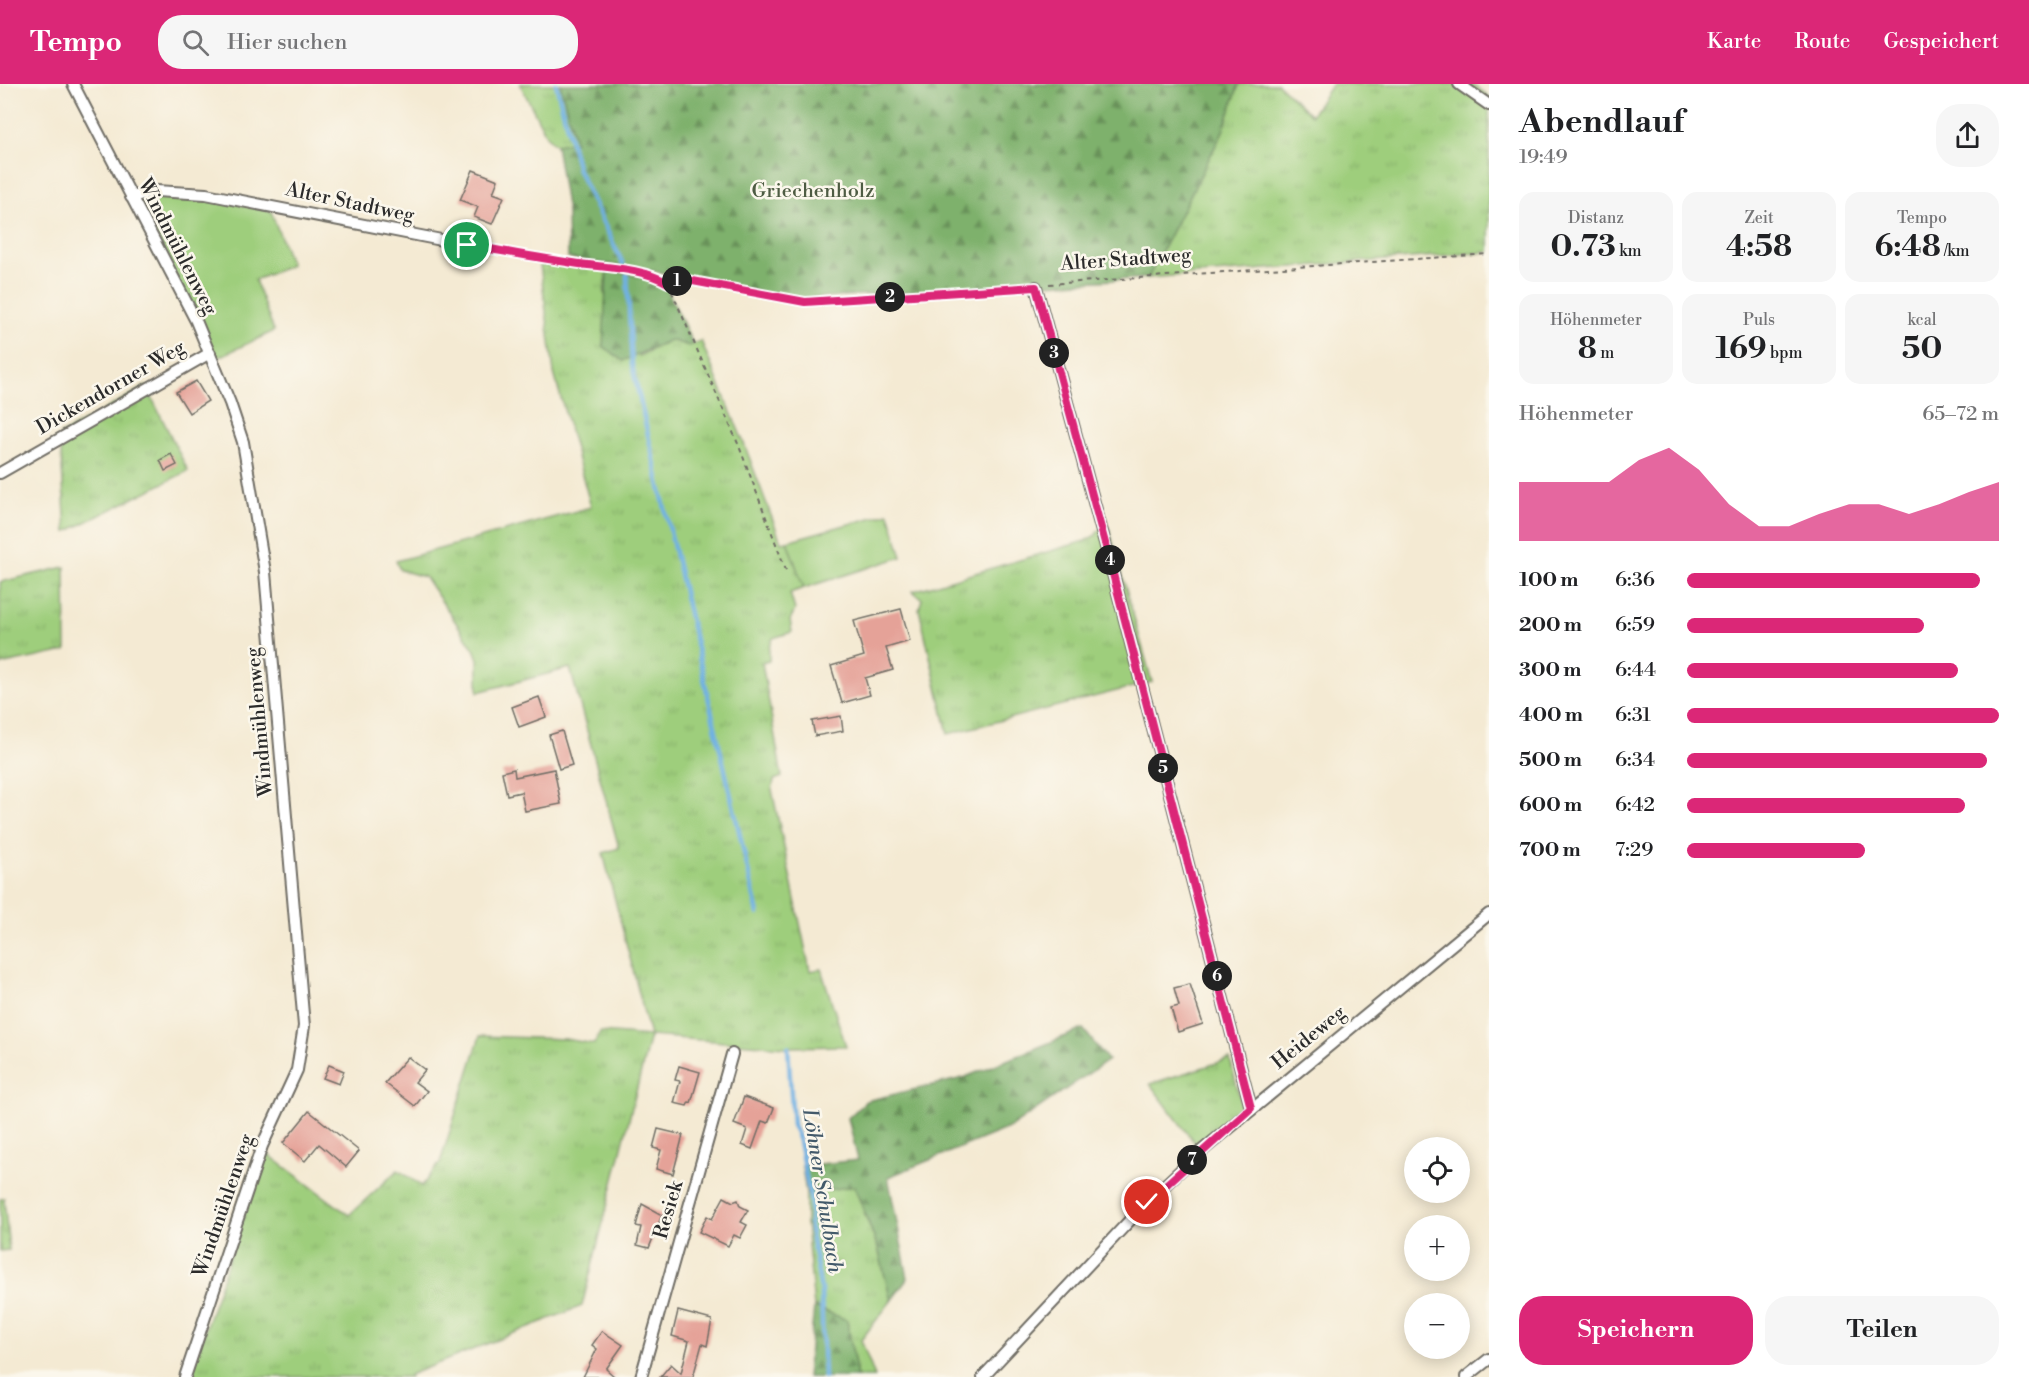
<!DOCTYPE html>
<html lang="de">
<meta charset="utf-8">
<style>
:root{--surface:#fff;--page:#f6f6f6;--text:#202124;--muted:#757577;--accent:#db2777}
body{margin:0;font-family:"Libre Bodoni",serif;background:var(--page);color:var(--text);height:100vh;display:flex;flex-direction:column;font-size:22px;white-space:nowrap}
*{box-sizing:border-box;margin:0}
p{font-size:20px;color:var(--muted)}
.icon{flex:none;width:33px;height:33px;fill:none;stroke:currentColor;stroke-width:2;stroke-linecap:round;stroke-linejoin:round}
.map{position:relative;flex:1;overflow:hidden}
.drawer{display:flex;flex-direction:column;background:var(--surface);width:540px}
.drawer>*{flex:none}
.buttons{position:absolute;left:1404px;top:1053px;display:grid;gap:12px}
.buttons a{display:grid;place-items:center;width:66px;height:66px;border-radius:50%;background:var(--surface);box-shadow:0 3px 15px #0003;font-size:30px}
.pin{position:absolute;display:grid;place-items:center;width:51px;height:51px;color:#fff;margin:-26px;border:3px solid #fff;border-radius:50%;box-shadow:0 2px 6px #0007}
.km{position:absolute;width:30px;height:30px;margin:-15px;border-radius:50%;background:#222;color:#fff;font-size:16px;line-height:30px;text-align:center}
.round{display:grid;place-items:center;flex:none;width:63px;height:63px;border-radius:24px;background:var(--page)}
.headline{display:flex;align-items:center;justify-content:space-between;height:102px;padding:0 30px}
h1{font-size:33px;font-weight:700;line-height:45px}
.metrics{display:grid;grid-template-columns:repeat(3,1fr);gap:9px;height:102px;padding:6px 30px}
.metrics div{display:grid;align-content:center;border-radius:15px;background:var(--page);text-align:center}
.metrics b{font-size:30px;font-weight:700}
.metrics small{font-size:16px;font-weight:400}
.metrics p{font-size:16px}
.chart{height:168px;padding:12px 30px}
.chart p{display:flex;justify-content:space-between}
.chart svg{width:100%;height:108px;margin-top:6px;fill:var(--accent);opacity:.7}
.primary-button{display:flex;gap:12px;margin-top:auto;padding:12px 30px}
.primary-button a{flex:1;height:69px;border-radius:24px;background:var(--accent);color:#fff;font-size:24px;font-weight:700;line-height:69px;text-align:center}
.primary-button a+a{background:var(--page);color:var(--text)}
ul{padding:0 30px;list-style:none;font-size:20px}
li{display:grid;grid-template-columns:96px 72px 1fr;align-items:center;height:45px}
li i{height:15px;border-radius:8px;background:var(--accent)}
header{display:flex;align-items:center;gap:36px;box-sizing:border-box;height:84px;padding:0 30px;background:var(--accent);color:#fff}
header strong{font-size:28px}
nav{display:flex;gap:33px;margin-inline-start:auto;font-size:21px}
.search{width:420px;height:54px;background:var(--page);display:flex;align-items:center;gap:15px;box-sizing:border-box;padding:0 21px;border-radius:24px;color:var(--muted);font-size:22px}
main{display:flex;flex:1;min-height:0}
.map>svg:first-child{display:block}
</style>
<header>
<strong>Tempo</strong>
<div class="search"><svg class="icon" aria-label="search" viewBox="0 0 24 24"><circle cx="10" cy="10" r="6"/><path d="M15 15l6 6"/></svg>Hier suchen</div>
<nav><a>Karte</a><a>Route</a><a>Gespeichert</a></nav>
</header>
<main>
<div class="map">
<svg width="1489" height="1293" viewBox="0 0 1489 1293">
<defs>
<pattern id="grass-tufts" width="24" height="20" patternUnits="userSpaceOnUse" patternTransform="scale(1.5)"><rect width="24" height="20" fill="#9ece7c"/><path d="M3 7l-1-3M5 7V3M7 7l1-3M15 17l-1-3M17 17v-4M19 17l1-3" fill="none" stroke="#88b16b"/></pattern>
<pattern id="forest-firs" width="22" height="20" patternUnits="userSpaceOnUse" patternTransform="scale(1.5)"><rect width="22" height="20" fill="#7eb16c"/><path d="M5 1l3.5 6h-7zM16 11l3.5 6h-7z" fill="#679059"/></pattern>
</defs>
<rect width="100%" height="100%" fill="#fbf7ec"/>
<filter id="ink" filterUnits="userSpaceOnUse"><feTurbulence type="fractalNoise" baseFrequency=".0167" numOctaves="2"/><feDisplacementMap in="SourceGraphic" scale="12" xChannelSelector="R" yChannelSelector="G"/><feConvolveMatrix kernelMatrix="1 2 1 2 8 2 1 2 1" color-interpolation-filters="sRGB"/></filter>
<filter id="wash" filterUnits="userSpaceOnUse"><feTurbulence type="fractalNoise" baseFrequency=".008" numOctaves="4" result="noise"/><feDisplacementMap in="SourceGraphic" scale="24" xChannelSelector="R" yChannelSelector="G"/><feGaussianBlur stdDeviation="1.35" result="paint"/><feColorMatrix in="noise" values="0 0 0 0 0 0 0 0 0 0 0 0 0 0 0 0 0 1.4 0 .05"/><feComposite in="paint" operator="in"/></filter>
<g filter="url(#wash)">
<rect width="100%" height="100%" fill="#f4ead3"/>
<g fill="url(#grass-tufts)" stroke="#647c54" stroke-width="1.5">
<path d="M520,0H560L575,57L556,61L547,53Z"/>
<path d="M1239,0H1278L1311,31L1332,0H1473L1489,12V168L1148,194L1223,47Z"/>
<path d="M540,181L607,185L604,209L639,272L670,256L689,262L701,257L743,357L781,458L787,457L804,504L790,509L795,526L790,536L792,548L773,554L769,565V577L762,579L782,693L774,696L772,706L810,887L821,885L846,962L786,963L650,952L582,1222L409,1291L410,1293H189L265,1068L349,1131L398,1086L422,1102L440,1079L480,952L565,955L594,960L600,948L650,952L603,769L619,764L570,584L478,608V575L474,565L425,493L400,486L396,477L591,423L554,289Z"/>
<path d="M146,302L188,387L66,448L60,351Z"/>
<path d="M1109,444L1152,598L948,650L919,525L922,515L913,507L1085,457L1096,451L1098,447Z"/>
<path d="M65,483L66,567L0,581V498Z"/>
<path d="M1230,975L1241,1019L1240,1026L1197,1062L1150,1000Z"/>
<path d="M854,1102L878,1164L891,1217L861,1256L875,1293H857L847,1236L814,1223L806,1138V1109Z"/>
<path d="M4,1114L9,1166L0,1167V1115Z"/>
</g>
<g fill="url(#forest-firs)" stroke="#546e4c" stroke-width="1.5">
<path d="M560,0H1239L1223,47L1148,194L794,215L670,190L568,174L567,128L556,61L575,57Z"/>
<path d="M607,185L654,196L667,205L693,260L689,262L670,256L623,277L603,262Z"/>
<path d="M1083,945L1108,976L1011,1043L888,1093L908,1194L891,1217L878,1164L855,1102L806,1109L802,1082L858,1076L848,1034L866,1017L963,994Z"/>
<path d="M814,1223L847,1236L857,1293H807Z"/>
</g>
<g fill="#9ece7c" stroke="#647c54" stroke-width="1.5">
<path d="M156,110L207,114L271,127L291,181L255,196L274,247L215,275L140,117Z"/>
<path d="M889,429L902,473L804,504L787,457Z"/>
</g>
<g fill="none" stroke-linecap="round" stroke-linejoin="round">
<g stroke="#6fb1e3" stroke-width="4.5">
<path d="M556,0L578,86L623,180"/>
<path d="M627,191L632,281L758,830"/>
<path d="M788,963L793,1041L799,1057L811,1118L810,1144L821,1206L824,1293"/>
</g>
</g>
<g id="blocks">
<g fill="#e5a298">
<path d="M473,86L498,96L493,109L504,113L492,140L474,133L478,123L460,116Z"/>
<path d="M196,297L208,317L189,329L176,308Z"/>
<path d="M171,370L177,381L165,387L160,376Z"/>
<path d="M901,525L910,557L886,564L893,586L865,594L870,611L842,619L831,582L864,572L854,537Z"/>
<path d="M539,613L546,633L519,643L512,623Z"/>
<path d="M841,632L843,647L815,652L812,637Z"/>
<path d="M562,647L572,681L559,685L549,651Z"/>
<path d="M514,685L515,693L554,685L561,720L525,727L521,708L507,711L502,688Z"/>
<path d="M1190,900L1203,940L1178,948L1171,924L1179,922L1174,904Z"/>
<path d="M408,973L425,986L415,998L427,1007L415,1022L385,999Z"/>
<path d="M329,981L344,987L339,1000L323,994Z"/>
<path d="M679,982L700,988L691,1019L689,1018L687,1022L674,1019L680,997L675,996Z"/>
<path d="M744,1013L774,1024L768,1039L762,1037L752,1065L742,1061L747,1045L734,1040Z"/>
<path d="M309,1027L359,1067L346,1083L319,1060L305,1077L283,1059Z"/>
<path d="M658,1045L683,1051L673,1090L656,1085L661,1066L653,1064Z"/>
<path d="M724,1113L733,1118L738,1116L740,1122L748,1126L741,1138L747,1141L740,1154L734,1151L728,1162L699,1148L707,1132L712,1135Z"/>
<path d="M642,1120L662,1131L649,1164L637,1161L641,1143L636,1142Z"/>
<path d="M678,1227L712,1236L707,1262L702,1260L693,1293H660L671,1280L681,1289L689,1257L672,1252Z"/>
<path d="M602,1247L623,1261L606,1285L615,1293H583L597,1265L592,1261Z"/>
</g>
</g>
</g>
<g filter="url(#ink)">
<use href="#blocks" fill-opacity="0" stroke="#716e66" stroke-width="1.5"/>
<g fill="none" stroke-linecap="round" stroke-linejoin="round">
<g stroke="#716e66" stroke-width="14">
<g id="minor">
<path d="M73,0L196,237L230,319L243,358L265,488L304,942L297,986L262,1062L185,1293"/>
<path d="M1459,0L1489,21"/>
<path d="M131,113L156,107L206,110L467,161"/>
<path d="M1036,203L1105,459L1251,1024"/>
<path d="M0,389L210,269"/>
<path d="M641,1293L732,970"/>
<path d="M983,1293L1147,1118L1198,1070L1489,830"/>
<path d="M1466,1293L1489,1275"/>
</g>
</g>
<g stroke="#716e66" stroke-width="2" stroke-dasharray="4.5 4.5" stroke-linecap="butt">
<path d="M478,163C510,169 542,175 574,179C605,183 640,183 668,199L682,195L805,218L1023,204"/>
<path d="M668,199L739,362L787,489"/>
<path d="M1049,200L1489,170"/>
</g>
<use href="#minor" stroke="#fff" stroke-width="10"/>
</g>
</g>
<g fill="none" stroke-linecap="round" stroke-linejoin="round" filter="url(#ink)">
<g stroke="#fff" stroke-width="12">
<path id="route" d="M467,161C503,167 538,174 573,179C605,184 640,183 668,199L682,195L805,218L1036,203L1105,459L1251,1024L1147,1118"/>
</g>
<use href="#route" stroke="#db2777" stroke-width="8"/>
</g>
<g text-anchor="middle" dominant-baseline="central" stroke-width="5" stroke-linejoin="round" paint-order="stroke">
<g font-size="20" fill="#4e5c43" stroke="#fbf7ec">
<text x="813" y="107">Griechenholz</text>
</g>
<g font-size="20" fill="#2b2b2b" stroke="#fbf7ec">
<text transform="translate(350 119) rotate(12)">Alter Stadtweg</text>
<text transform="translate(177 163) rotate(63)">Windmühlenweg</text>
<text transform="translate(1126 176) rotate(-4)">Alter Stadtweg</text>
<text transform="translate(111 304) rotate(-30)">Dickendorner Weg</text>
<text transform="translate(260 638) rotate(-95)">Windmühlenweg</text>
<text transform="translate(1309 954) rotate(-39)">Heideweg</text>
<text transform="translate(224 1122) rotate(-71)">Windmühlenweg</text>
<text transform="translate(669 1126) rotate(-74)">Resiek</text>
</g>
<g font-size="21" font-style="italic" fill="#435a6b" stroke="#fbf7ec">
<text transform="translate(822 1107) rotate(81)">Löhner Schulbach</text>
</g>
</g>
</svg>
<div class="buttons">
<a><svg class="icon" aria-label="locate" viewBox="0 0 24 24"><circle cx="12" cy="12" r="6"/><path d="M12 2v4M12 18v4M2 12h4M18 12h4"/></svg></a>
<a>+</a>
<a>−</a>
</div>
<div class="pin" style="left:467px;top:161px;background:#1e9e55"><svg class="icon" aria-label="arrive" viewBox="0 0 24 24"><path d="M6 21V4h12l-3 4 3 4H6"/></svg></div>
<div class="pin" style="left:1147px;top:1118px;background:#d93025"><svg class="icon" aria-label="check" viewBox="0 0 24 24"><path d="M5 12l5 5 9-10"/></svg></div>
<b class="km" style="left:677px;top:197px">1</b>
<b class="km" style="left:890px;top:213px">2</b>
<b class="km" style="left:1054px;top:269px">3</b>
<b class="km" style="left:1110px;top:476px">4</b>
<b class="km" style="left:1163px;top:684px">5</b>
<b class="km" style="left:1217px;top:892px">6</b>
<b class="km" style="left:1192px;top:1076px">7</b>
</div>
<section class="drawer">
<div class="headline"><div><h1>Abendlauf</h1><p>19:49</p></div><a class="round"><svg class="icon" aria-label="share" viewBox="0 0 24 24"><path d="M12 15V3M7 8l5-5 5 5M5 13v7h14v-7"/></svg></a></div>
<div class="metrics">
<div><p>Distanz</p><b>0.73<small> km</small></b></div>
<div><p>Zeit</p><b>4:58</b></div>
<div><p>Tempo</p><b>6:48<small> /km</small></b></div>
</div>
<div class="metrics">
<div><p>Höhenmeter</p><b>8<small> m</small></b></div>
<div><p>Puls</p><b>169<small> bpm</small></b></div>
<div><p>kcal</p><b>50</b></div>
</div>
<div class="chart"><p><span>Höhenmeter</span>65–72 m</p>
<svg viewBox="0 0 160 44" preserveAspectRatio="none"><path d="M0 44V20L10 20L20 20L30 20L40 11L50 6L60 15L70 29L80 38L90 38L100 33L110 29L120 29L130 33L140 29L150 24L160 20V44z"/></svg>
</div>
<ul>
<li><b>100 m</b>6:36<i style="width:94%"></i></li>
<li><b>200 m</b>6:59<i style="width:76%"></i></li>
<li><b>300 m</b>6:44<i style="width:87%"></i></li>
<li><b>400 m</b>6:31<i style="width:100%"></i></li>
<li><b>500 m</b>6:34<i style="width:96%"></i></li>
<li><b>600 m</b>6:42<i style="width:89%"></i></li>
<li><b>700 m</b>7:29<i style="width:57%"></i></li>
</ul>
<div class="primary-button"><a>Speichern</a><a>Teilen</a></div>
</section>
</main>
